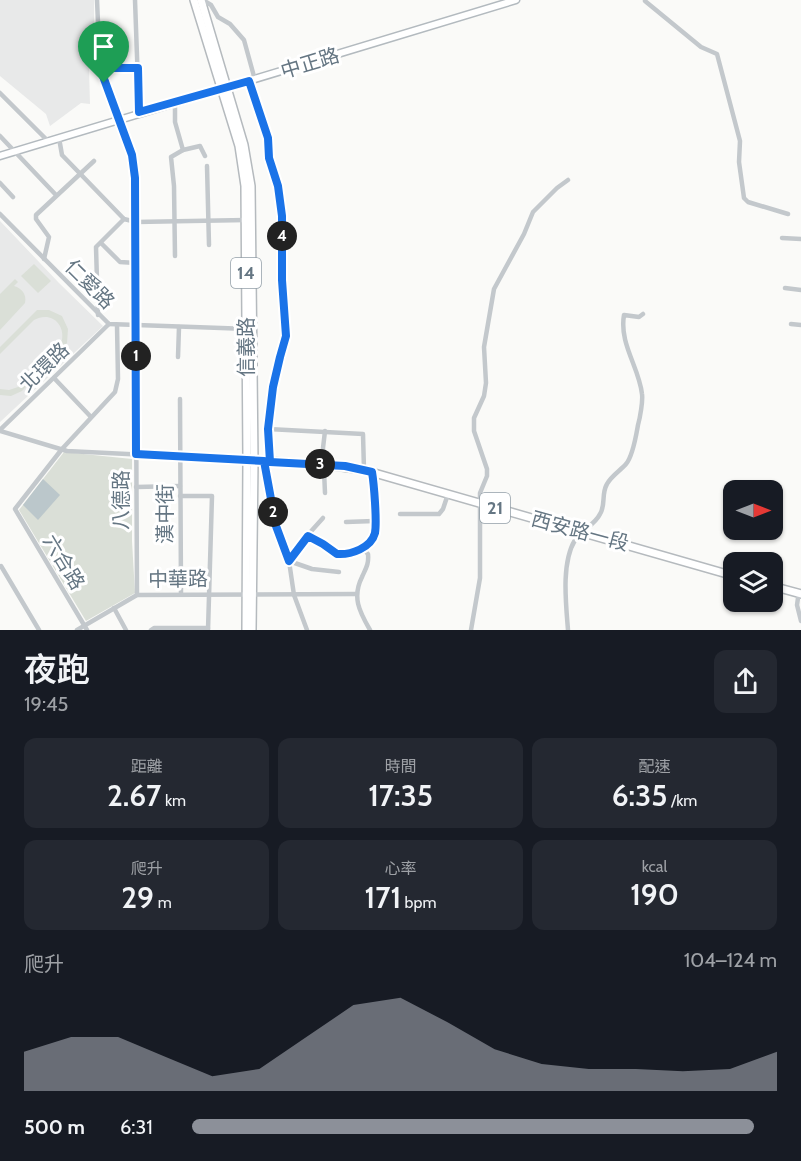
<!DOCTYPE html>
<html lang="zh-TW">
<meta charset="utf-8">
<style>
:root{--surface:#171b24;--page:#242831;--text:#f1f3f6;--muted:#9ea1a6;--accent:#8c9099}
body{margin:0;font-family:Cabin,"Noto Sans TC",sans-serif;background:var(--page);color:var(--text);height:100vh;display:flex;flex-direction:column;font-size:22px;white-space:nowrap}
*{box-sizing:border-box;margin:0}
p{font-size:20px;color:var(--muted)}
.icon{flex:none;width:33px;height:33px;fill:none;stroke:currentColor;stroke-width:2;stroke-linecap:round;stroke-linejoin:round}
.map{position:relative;height:630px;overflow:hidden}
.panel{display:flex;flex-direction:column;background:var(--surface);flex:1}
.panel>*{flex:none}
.needle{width:39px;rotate:90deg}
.controls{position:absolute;left:723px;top:480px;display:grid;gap:12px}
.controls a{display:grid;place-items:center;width:60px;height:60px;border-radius:12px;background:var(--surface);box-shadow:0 2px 4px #0004;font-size:30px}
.pin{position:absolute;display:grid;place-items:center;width:51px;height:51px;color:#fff;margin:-62px -26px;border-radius:50% 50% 50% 0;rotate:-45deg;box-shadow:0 0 6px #0007}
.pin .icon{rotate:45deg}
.km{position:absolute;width:30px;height:30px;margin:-15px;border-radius:50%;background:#222;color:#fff;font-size:16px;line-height:30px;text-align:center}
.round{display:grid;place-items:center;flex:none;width:63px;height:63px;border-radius:12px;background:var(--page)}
.head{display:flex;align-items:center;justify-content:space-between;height:102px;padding:0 24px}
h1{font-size:33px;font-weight:600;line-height:45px}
.figures{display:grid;grid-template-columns:repeat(3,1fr);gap:9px;height:102px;padding:6px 24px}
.figures div{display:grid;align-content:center;border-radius:12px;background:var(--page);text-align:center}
.figures b{font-size:30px;font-weight:600}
.figures small{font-size:16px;font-weight:400}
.figures p{font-size:16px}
.chart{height:168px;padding:12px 24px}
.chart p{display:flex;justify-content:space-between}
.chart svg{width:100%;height:108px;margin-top:6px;fill:var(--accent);opacity:.7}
ul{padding:0 24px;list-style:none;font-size:20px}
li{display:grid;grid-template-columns:96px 72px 1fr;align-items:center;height:45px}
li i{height:15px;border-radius:8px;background:var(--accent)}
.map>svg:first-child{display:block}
</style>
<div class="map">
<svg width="801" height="630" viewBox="0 0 801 630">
<rect width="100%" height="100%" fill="#fafaf8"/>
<g fill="#e8e9e9">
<path d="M0,0H94V46L89,70L90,104L81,103L50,126L46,114L0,76Z"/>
<path d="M0,221L59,283L103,326L0,422Z"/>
</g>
<g fill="#dadfd7">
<path d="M34,264L51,281L38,293L21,276Z"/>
<path d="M15,279L18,282L14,286C22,288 27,295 25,303L0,330V294Z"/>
<path d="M37,310H49L62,316L68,329L67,343L22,391L11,396L0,395V389L9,390L18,387L62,340C65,323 50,311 34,320L0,354V347Z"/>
<path d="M64,452L132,459V541L135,593L86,621L19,510Z"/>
</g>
<path fill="#bbc7cb" d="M43,479L60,495L38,520L23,505Z"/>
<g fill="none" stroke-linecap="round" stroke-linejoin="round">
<g stroke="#b3babf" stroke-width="9">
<path id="secondary" d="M0,156L516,0"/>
</g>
<g stroke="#b5babe" stroke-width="10">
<g id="primary">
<path d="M194,0L239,146L245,186L247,460L246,630"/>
<path d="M201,0L244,145L251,186L254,461L252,630"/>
<path d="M250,460L327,465L364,470L734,576"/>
<path d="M772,586L801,594"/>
</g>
</g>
<g stroke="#c3c8cc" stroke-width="4.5">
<path d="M97,0L100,68L131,155L135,178L137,595"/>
<path d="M135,0L139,112"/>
<path d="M203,0L211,5L218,17L230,24L244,40L255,80"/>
<path d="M645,1L701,47L717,54L740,141L739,162L744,198L748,202L788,214"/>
<path d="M100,68H138"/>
<path d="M249,81L268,138L269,158L278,186L282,216V280L286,336L273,387L268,429L269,462"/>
<path d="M0,93L48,141"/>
<path d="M175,103V122L183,150"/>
<path d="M0,136L56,195"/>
<path d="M59,138L62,155L124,219L136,222L246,220"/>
<path d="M207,166L209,245"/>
<path d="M0,183L13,197"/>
<path d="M0,214L109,324L249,329"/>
<path d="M782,238L801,239"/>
<path d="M101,243L120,262L136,263"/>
<path d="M175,256L174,186L171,157L183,150L200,146L205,156"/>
<path d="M44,259L49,237L36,219V215L94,161"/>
<path d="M785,288L801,290"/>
<path d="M98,315L96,247L124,219"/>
<path d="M791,324L801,325"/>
<path d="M178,357L179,327"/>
<path d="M54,378L91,417"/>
<path d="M180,399L181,594"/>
<path d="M268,429L363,434L364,470"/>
<path d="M0,430L109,324"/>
<path d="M0,431L67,451L247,460"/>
<path d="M325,431L323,448L325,493"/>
<path d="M264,461L276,526L289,561L294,595L307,630"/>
<path d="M136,487L180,486"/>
<path d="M180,496H212L208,630"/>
<path d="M400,514H439L443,509L448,494"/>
<path d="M323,518L305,538L289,561L312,569L339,572"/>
<path d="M346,522L374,521"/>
<path d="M308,536L323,544L337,554H351L362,548"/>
<path d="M1,566L39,630"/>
<path d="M801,595L798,598L797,605L801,621"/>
<path d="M114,608L126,630"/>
<path d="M77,630L137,595L356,594"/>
<path d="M87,630L15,509L62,449L115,392L118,379L117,325"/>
<path d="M151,630L154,628H208"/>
<path d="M370,630C359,611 352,597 362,577C366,568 369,564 368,554L362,548L371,540L375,531L372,472"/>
<path d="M471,630L480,578V493L487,476V469L474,431V418L484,396L486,383L484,347L494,289L524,234L533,212L557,188L568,180"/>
<path d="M568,630C566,604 561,563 575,540C581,530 595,525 600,514C606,505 601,494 607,484C612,475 620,471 626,464C633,456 636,436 638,425C640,418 643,401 642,394C639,367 619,344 624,315L639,317L643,314"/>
</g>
<use href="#secondary" stroke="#fff" stroke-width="6"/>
<use href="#primary" stroke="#fff" stroke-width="7"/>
</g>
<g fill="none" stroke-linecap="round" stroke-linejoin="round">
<g stroke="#fff" stroke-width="12">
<path id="route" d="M100,68H138L139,112L249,81L268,138L269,158L278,186L282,216V280L286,336L280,357L273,387L268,429L270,462L345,466L372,472C374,484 377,521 375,533C371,548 351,555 337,554L323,544L308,536L289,561L276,526L264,461L136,454L135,178L132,155Z"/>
</g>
<use href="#route" stroke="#1a73e8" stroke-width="8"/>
</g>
<g text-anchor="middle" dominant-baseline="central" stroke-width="6" stroke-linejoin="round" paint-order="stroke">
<g fill="#fff" stroke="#939fa8" stroke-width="1.5">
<rect x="231" y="258" width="30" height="30" rx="4.5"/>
<rect x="480" y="493" width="30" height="30" rx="4.5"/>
</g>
<g font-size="18" font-weight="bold" fill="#657683">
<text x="246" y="273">14</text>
<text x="495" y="508">21</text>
</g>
<g font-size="20" fill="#657683" stroke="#fff">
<text transform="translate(310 63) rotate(-17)">中正路</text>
<text transform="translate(90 284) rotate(45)">仁愛路</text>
<text transform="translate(246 347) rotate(-90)">信義路</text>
<text transform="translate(44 367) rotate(-44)">北環路</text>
<text transform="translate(121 500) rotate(-90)">八德路</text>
<text transform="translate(165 514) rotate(-90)">漢中街</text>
<text transform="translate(580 531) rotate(15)">西安路一段</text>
<text transform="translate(64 562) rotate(59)">六合路</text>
<text transform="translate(178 579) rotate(-1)">中華路</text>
</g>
</g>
</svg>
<div class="controls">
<a><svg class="needle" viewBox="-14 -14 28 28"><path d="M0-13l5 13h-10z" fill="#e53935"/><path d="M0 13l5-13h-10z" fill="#9ea1a6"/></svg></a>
<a><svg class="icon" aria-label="layers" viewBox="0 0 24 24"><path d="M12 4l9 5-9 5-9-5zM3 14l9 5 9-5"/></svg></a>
</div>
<div class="pin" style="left:104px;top:83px;background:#1e9e55"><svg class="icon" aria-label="arrive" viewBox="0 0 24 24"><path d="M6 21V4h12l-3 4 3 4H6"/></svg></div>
<b class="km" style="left:136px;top:356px">1</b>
<b class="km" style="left:273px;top:512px">2</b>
<b class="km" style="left:320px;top:464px">3</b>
<b class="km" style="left:282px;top:236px">4</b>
</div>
<section class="panel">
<div class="head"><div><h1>夜跑</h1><p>19:45</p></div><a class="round"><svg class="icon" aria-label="share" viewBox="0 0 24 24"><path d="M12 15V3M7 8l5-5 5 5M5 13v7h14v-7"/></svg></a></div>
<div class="figures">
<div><p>距離</p><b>2.67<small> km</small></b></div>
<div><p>時間</p><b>17:35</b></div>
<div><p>配速</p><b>6:35<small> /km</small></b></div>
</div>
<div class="figures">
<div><p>爬升</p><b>29<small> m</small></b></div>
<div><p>心率</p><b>171<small> bpm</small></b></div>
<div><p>kcal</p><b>190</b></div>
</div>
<div class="chart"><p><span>爬升</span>104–124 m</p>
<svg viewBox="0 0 160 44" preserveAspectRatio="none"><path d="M0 44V28L10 22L20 22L30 30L40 38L50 35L60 22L70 9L80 6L90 16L100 27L110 33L120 35L130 35L140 36L150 35L160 28V44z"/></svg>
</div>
<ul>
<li><b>500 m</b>6:31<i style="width:96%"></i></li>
</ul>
</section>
